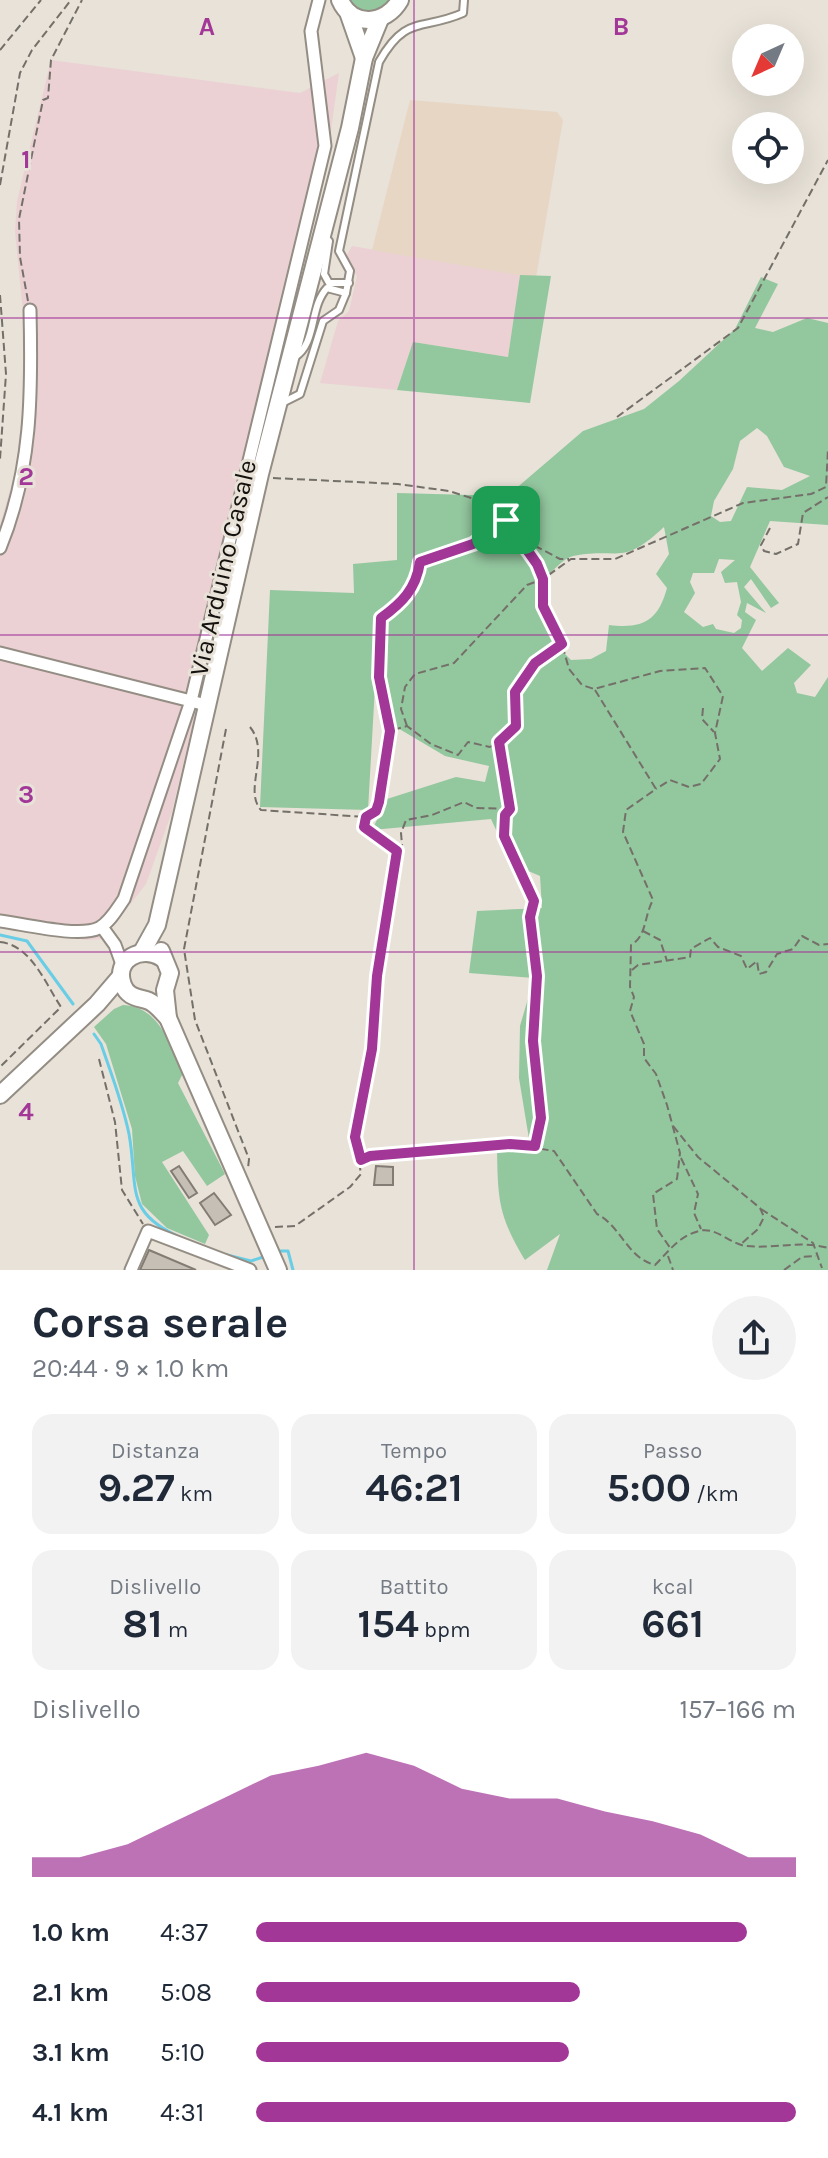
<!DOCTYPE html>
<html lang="it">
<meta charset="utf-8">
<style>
:root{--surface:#fff;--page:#f2f2f3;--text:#1f2937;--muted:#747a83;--accent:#a23798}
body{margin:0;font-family:Karla,sans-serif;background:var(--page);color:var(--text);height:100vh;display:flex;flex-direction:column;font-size:30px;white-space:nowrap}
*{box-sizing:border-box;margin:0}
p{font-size:26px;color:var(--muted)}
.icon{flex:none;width:44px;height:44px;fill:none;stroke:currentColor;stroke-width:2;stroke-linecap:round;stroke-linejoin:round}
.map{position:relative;height:1270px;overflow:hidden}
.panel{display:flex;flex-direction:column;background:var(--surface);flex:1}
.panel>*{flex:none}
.needle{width:52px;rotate:224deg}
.fabs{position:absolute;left:732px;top:24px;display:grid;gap:16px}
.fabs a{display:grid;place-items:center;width:72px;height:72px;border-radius:50%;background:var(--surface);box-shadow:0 8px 32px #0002;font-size:40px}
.pin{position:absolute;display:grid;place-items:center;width:68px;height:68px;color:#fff;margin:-34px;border-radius:16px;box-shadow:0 4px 12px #0006}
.round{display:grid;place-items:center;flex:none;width:84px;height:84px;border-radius:42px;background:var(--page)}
.headline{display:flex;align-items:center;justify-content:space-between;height:136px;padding:0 32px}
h1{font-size:44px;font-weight:700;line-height:60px}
.stats{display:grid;grid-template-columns:repeat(3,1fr);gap:12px;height:136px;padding:8px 32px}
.stats div{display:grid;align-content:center;border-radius:20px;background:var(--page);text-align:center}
.stats b{font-size:40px;font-weight:700}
.stats small{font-size:22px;font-weight:400}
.stats p{font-size:22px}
.chart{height:224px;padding:16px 32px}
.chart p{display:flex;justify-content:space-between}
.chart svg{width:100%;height:144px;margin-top:8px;fill:var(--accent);opacity:.7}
ul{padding:0 32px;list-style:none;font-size:26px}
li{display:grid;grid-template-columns:128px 96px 1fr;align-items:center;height:60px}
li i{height:20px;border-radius:10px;background:var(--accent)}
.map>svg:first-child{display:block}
</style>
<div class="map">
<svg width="828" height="1270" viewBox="0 0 828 1270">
<rect width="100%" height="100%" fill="#e8e2d8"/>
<g fill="#ecd1d4">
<path d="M51,60L300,93L339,73L329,145L172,812L146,884L103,939L87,940L0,928V525L16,469L24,397L25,332L15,232L17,201Z"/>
<path d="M352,246L520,275L508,357L413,342L397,390L320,383L338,321L349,311L357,276L345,258Z"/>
</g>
<path fill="#e7d6c4" d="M410,100L557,112L563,120L536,278L372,250Z"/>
<g fill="#93c79e" fill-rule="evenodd">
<path d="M347,0H392C377,14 361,17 347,0Z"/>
<path d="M520,275L551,276L530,403L397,390L413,342L508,357Z"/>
<path d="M761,277L778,284L755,328L773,332L807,318L828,323V525L770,521L750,567L779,603L771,608L751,579L744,587L766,613L747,603L745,612L756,620L742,648L762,671L788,648L811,665L794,683L797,693L815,697L828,677V1270H547L560,1234L525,1260C498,1215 498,1200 497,1149L530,1145L519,1078L520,1026L534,978L469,973L477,911L542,908L540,876L512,864L491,819L372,830L387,799L456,777L485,782L489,766L445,756L391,724L390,693L376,669L368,810L260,807L270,590L354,593L353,564L397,560V493L507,496L583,431L644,409L679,381L735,329ZM757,428L767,436L784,467L810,476L782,490L747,487L731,521L720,522L711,516L714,501L733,469L740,441ZM664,527L669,554L656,574L667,588C658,621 643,629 609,625L606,651L591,659L571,660L560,649L561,632L546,614L548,575C555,569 564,558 573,556C621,547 621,567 664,527ZM719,559L735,560L721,572L725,583L737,582L741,602L737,615L742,620L741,628L734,633L716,629L713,624L703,627L684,612L695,593L690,582L693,573H714Z"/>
<path d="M123,1005C160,1007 169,1044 183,1073L178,1083L225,1174L207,1186L183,1151L162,1162L209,1235L205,1244L167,1228L142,1204L135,1176L132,1129L106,1044L94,1027L114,1009Z"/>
</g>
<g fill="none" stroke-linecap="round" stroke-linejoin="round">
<g stroke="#69cde5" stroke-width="3">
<path d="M0,935L27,941L73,1004"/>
<path d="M94,1034L101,1044C111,1073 123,1104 129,1134C139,1189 122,1213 186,1240"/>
<path d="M276,1251H288L293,1270"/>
<path d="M223,1254L251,1261L266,1256"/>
</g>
</g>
<g fill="#c5bfb6" stroke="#827c74" stroke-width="2">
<path d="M179,1166L197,1193L189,1198L171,1171Z"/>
<path d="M376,1166L393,1167V1185H374Z"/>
<path d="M214,1193L231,1215L215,1225L200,1203Z"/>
<path d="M149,1250L196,1270H140Z"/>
</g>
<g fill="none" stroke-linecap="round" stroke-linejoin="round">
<g stroke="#938d84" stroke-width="10">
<g id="lane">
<path d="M326,238L329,241L324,274L329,283H349"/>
<path d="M295,357C317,343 309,307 327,288L346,293"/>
<path d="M280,404L300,394L323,321L339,310L346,293L350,271L339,251L379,62C406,14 422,31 463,13L464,0"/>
</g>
</g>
<g stroke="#938d84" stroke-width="15">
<g id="street">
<path d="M0,548C32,470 32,393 30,310"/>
<path d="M0,653L191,701L124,899C117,909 110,922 99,928C79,938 24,924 0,921"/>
<path d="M209,706L191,701L325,146L311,31L319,0"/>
<path d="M102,927L115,945L123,967"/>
<path d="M131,1270L148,1231L250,1270"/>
</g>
</g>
<g stroke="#938d84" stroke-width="20">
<g id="secondary">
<path d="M340,0C352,28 386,25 400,0"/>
<path d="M348,12L364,58"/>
<path d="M161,951L170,973L165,990L168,1018"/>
<path d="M142,952L157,925L260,474L350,128L364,58L380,19"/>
<path d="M162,958C142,945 113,959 123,985C128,998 138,997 149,1001C156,1004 162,1012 168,1018L278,1270"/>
<path d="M0,1095L97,1004L121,976"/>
</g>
</g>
<g stroke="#747069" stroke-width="2" stroke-dasharray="8 4" stroke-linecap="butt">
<path d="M0,50L41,0"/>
<path d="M0,185L20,73L32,50L71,0"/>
<path d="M0,295L6,374L0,459"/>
<path d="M28,301L20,257L19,219L43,100L48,98L51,60L82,0"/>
<path d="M617,417L738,328L828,160"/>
<path d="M273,478L398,484L449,491L487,503L522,539L537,564L543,579V606L558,630L569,669L582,685L594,689L660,671L705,668L723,696L715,733L720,759L701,784L689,787L670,780L656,789"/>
<path d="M770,528L761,545L764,551L776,554L798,544L803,513L828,497"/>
<path d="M524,540L560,559H569"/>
<path d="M595,690L656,789L626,810L623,832L653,900C644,916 647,936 631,945L630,987L634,997L630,1011L644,1044V1058L656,1074L667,1105L680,1153L677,1179L653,1194L657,1229L671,1249"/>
<path d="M703,708L702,719L714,732"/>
<path d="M407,726L401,709L405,687L415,674L454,663L527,585L543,579L571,559H615L743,503L811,494L826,487L828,449"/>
<path d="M250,727C271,753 243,790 261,810L366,817L376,811L379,802L390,731L407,726L431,744L458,755L468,742L490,747L497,743"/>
<path d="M226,729L184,949L195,1020L249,1159L248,1168"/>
<path d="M390,729L379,677L381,618C402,602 416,589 420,562L473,544L506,521"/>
<path d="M509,810L505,815L504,836L534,901L530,917L537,976L533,1041L541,1118L535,1143"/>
<path d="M366,817L364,827L396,850"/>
<path d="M643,931L660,940L667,961"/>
<path d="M0,942C31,945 45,983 61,1007L0,1067"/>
<path d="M632,970L638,965L690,957L691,949L710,938L718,947L741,956L747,969L757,961L759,974L766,972L777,954L793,949L802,936L819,945L828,944"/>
<path d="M99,1059L115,1122L122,1190L143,1224"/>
<path d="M673,1126L698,1157L760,1208L764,1217L758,1229L741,1244"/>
<path d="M681,1158L698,1194L694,1213L701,1229"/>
<path d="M362,1159L370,1156L510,1144L554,1151L597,1214C621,1226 627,1258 655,1265C669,1251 679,1236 699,1231C715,1226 730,1244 746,1246C775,1249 800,1240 828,1248"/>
<path d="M761,1209L813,1243L822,1268"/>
<path d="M275,1227L295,1226L350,1187L361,1174L355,1137L372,1049L377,976L397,851L402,845L401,833L406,820L432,815L464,802L476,808L510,809L499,742L516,726L515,692L535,663L562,644"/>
<path d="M668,1256L673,1270"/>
<path d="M784,1270L802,1257L816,1256"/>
</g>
<use href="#lane" stroke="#fff" stroke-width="6"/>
<use href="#street" stroke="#fff" stroke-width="11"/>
<use href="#secondary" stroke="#fff" stroke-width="16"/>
</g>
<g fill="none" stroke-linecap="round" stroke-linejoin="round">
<g stroke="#fff" stroke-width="16">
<path id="route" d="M506,520L537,564L543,579V606L562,644L535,663L515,692L516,726L499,742L510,809L505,815L504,836L534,901L530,917L537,976L533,1041L541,1118L535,1146L510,1144L370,1156L361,1160L355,1137L372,1049L377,976L397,851L364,827L366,817L376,811L379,802L390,731L379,677L381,618C402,603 416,589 420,562L473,544Z"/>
</g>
<use href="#route" stroke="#a23798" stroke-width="10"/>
</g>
<path fill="none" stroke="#a23798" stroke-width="2" stroke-opacity="0.55" d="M414,0V1270M0,318H828M0,635H828M0,952H828"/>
<g text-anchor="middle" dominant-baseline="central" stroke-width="6" stroke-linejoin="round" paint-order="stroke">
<g font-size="26" fill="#14110e" stroke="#e8e2d8">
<text transform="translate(223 568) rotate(-77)">Via Arduino Casale</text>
</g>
</g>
<g font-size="26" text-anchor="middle" font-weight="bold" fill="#a23798" stroke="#e8e2d8" stroke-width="6" stroke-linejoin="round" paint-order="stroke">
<text x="207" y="35">A</text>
<text x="621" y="35">B</text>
<text x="26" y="168">1</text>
<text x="26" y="485">2</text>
<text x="26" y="803">3</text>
<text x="26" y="1120">4</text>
</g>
</svg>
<div class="fabs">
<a><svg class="needle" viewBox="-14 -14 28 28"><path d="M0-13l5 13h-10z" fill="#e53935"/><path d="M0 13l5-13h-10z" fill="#747a83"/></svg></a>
<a><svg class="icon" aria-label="locate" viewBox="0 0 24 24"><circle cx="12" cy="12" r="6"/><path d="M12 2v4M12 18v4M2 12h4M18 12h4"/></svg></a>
</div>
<div class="pin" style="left:506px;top:520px;background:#1e9e55"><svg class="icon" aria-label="arrive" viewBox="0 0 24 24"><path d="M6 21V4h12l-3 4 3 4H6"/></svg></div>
</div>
<section class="panel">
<div class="headline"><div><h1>Corsa serale</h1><p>20:44 · 9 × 1.0 km</p></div><a class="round"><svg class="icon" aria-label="share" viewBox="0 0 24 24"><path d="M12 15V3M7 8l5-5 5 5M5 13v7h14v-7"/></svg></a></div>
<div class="stats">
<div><p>Distanza</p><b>9.27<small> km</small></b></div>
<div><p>Tempo</p><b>46:21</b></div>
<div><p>Passo</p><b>5:00<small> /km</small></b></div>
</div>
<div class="stats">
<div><p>Dislivello</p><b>81<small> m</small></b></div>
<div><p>Battito</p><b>154<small> bpm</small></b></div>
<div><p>kcal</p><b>661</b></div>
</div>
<div class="chart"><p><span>Dislivello</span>157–166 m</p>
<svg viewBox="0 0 160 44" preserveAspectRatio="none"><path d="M0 44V38L10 38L20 34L30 27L40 20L50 13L60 10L70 6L80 10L90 17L100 20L110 20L120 24L130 27L140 31L150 38L160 38V44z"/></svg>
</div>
<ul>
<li><b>1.0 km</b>4:37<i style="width:91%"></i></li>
<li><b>2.1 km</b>5:08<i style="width:60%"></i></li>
<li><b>3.1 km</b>5:10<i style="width:58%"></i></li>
<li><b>4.1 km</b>4:31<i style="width:100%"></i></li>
</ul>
</section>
